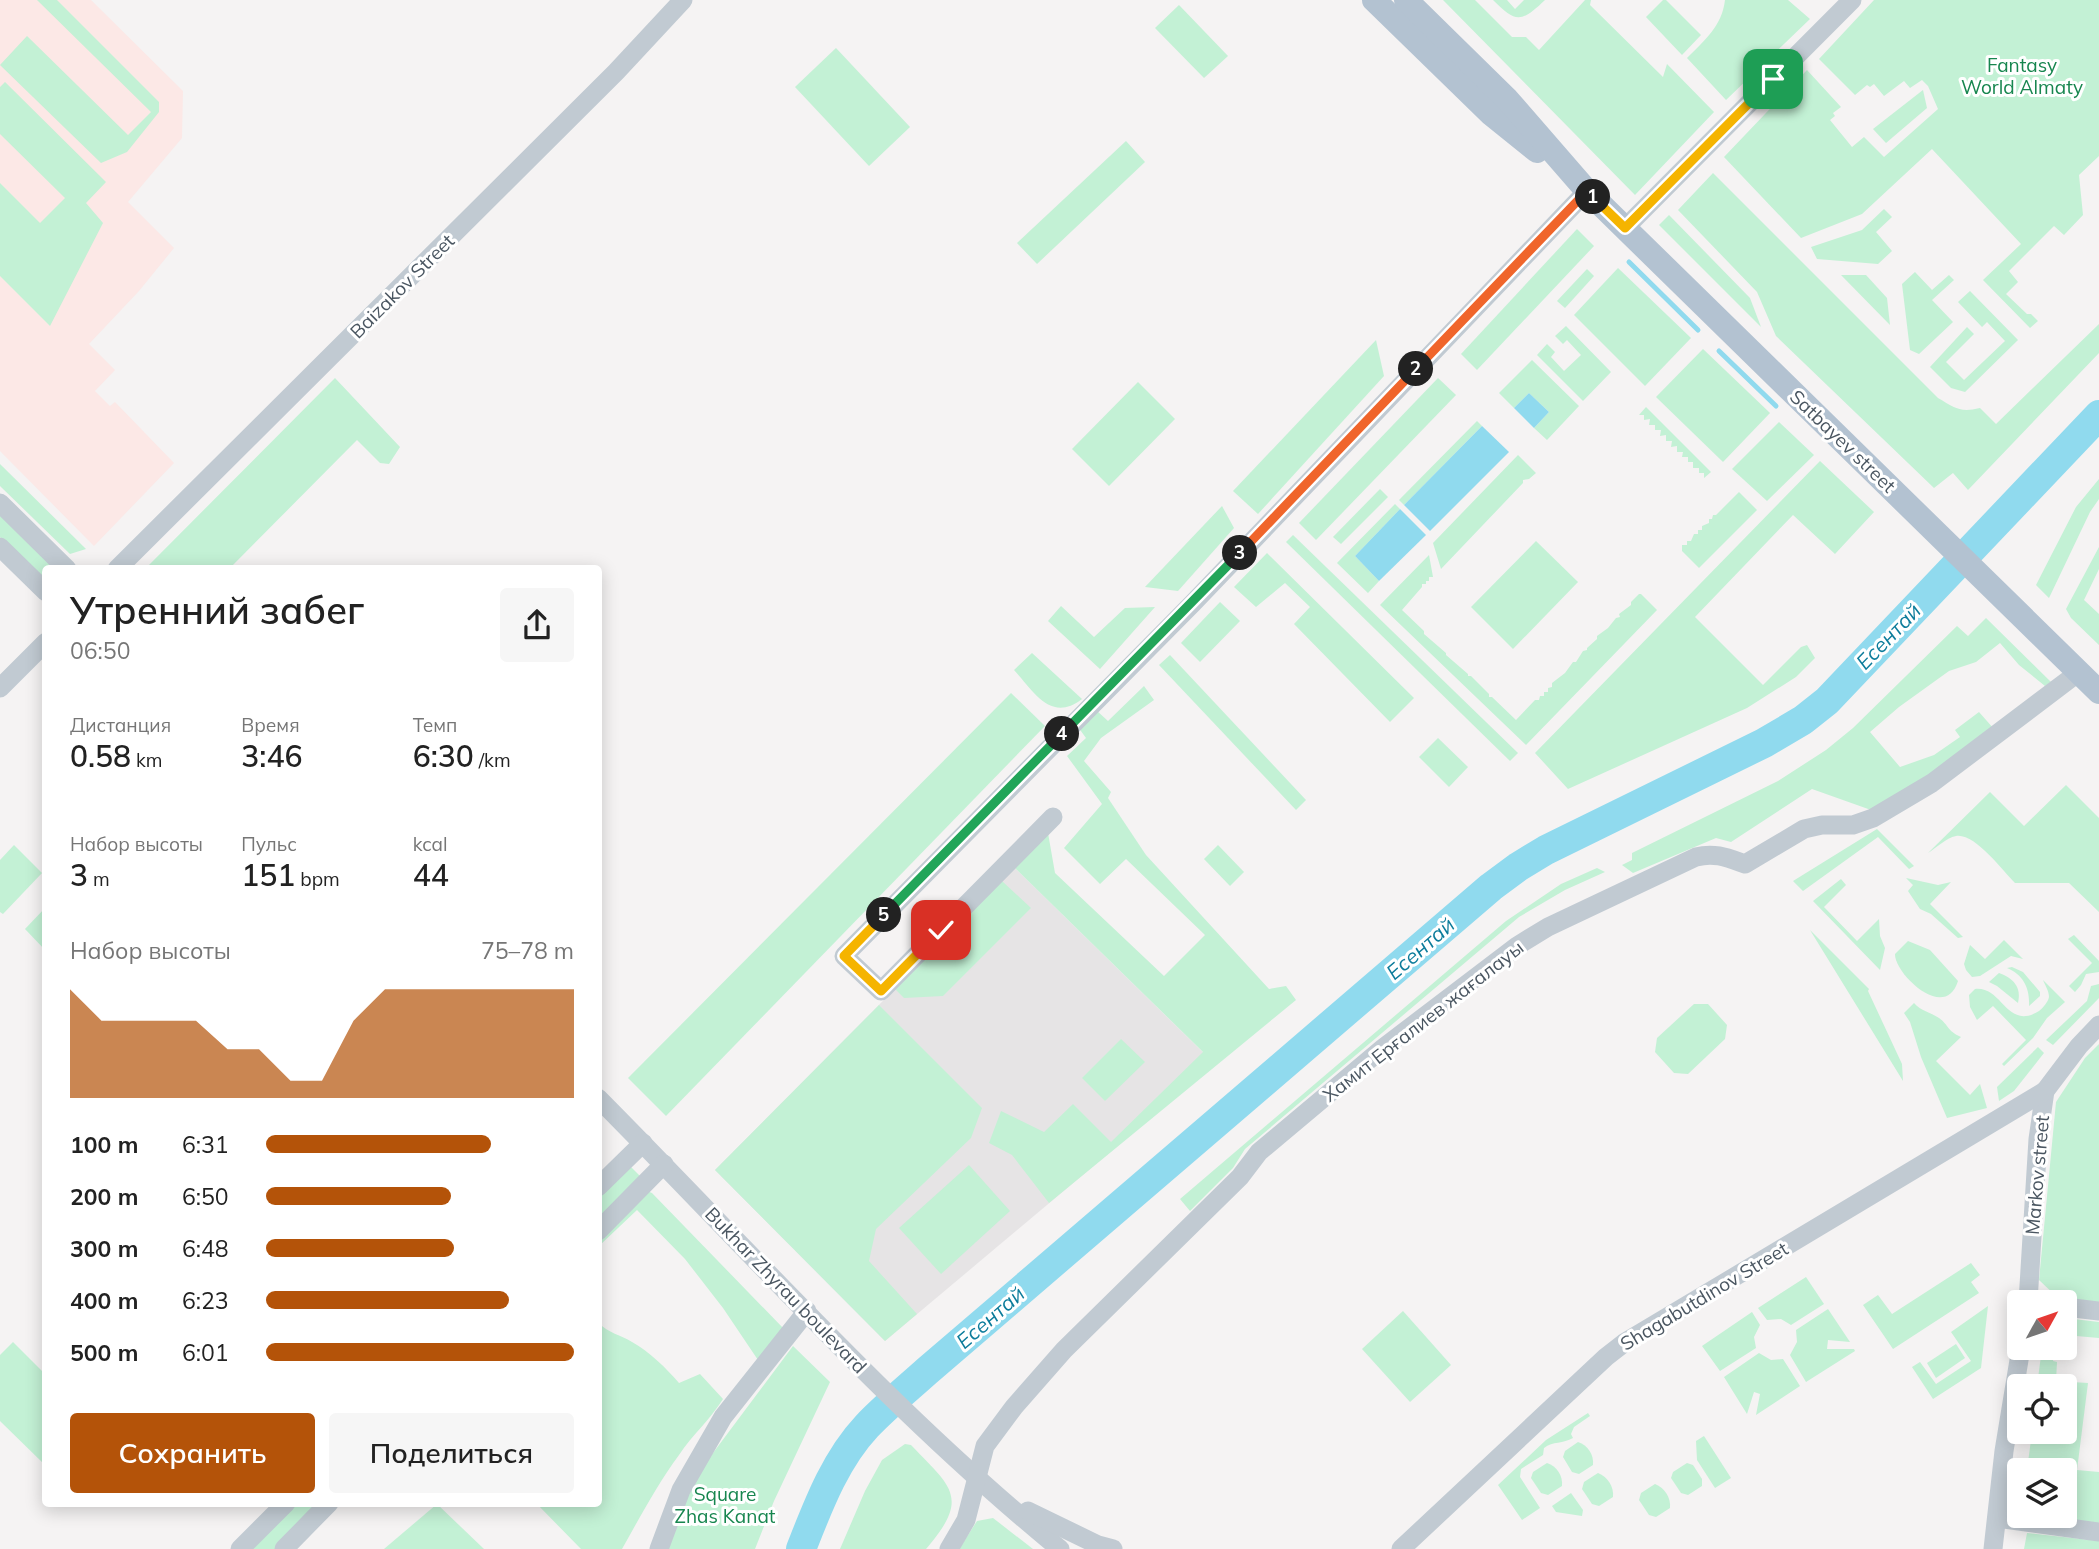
<!DOCTYPE html>
<html lang="ru">
<meta charset="utf-8">
<style>
:root{--surface:#fff;--page:#f6f6f6;--text:#222;--muted:#767676;--accent:#b45309}
body{margin:0;font-family:Mulish,sans-serif;background:var(--page);color:var(--text);height:100vh;display:flex;flex-direction:column;font-size:26px;white-space:nowrap}
*{box-sizing:border-box;margin:0}
p{font-size:23px;color:var(--muted)}
.icon{flex:none;width:38px;height:38px;fill:none;stroke:currentColor;stroke-width:2;stroke-linecap:round;stroke-linejoin:round}
.map{position:relative;flex:1;overflow:hidden}
.drawer{position:absolute;left:42px;top:565px;width:560px;height:942px;display:flex;flex-direction:column;background:var(--surface);border-radius:7px;box-shadow:0 4px 18px #0003}
.drawer>*{flex:none}
.needle{width:46px;rotate:50deg}
.fabs{position:absolute;left:2007px;top:1290px;display:grid;gap:14px}
.fabs a{display:grid;place-items:center;width:70px;height:70px;border-radius:7px;background:var(--surface);box-shadow:0 4px 18px #0003;font-size:35px}
.pin{position:absolute;display:grid;place-items:center;width:60px;height:60px;color:#fff;margin:-30px;border-radius:14px;box-shadow:0 4px 10px #0006}
.km{position:absolute;width:35px;height:35px;margin:-18px;border-radius:50%;background:#222;color:#fff;font-size:19px;line-height:35px;text-align:center}
.round{display:grid;place-items:center;flex:none;width:74px;height:74px;border-radius:7px;background:var(--page)}
.overview{display:flex;align-items:center;justify-content:space-between;height:119px;padding:0 28px}
h1{font-size:38px;font-weight:600;line-height:52px}
.figures{display:grid;grid-template-columns:repeat(3,1fr);gap:10px;height:119px;padding:7px 28px}
.figures div{display:grid;align-content:center}
.figures b{font-size:30px;font-weight:600}
.figures small{font-size:19px;font-weight:400}
.figures p{font-size:19px}
.chart{height:196px;padding:14px 28px}
.chart p{display:flex;justify-content:space-between}
.chart svg{width:100%;height:126px;margin-top:7px;fill:var(--accent);opacity:.7}
.primary-button{display:flex;gap:14px;margin-top:auto;padding:14px 28px}
.primary-button a{flex:1;height:80px;border-radius:7px;background:var(--accent);color:#fff;font-size:28px;font-weight:600;line-height:80px;text-align:center}
.primary-button a+a{background:var(--page);color:var(--text)}
ul{padding:0 28px;list-style:none;font-size:23px}
li{display:grid;grid-template-columns:112px 84px 1fr;align-items:center;height:52px}
li i{height:18px;border-radius:9px;background:var(--accent)}
.map>svg:first-child{display:block}
</style>
<div class="map">
<svg width="2099" height="1549" viewBox="0 0 2099 1549">
<rect width="100%" height="100%" fill="#f5f3f3"/>
<path fill="#e6e4e5" d="M1015,868L1215,1064L885,1341L715,1170Z"/>
<path fill="#fce8e6" d="M0,0H91L183,91L182,138L128,202L174,248L139,291L89,344L115,370L95,391L110,406L115,402L174,463L94,546L0,451Z"/>
<g fill="#c3f1d5">
<path d="M37,0H57L159,102V112L127,152L101,163L0,65L27,36L128,135L151,112Z"/>
<path d="M1443,0H1475L1512,37H1526L1539,50L1585,0H1591L1590,5L1663,77L1667,64L1714,112L1635,195Z"/>
<path d="M1493,0H1507L1515,9L1524,0H1545C1521,23 1516,23 1493,0Z"/>
<path d="M1663,0H1666L1701,35L1682,55L1646,17Z"/>
<path d="M1725,0H1788L1810,19L1726,100L1687,58C1705,40 1722,26 1725,0Z"/>
<path d="M1874,0H2099V156L2079,175L2083,215L2064,235L2054,226L2009,271L2018,282L2006,294L2027,314H2031L2038,321L2030,328L1983,280L2021,244L1932,149L1862,214L1801,238L1724,157L1807,70L1841,107L1833,113L1835,116L1830,120L1852,147L1864,137L1884,157L1938,109L1928,86L1922,80L1910,88L1904,81L1884,96L1874,84L1870,87L1867,85L1855,95L1819,59Z"/>
<path d="M1179,5L1228,56L1204,78L1155,28Z"/>
<path d="M836,48L910,127L869,166L795,87Z"/>
<path d="M5,82L106,182L86,203L103,223L50,326L0,276V183L40,223L65,198L0,134V87Z"/>
<path d="M1923,90L1927,108L1886,143L1873,129Z"/>
<path d="M1126,141L1145,162L1037,264L1017,243Z"/>
<path d="M1713,173L1938,398C1955,408 1960,413 1980,408L1996,424L2099,324V353L1968,490L1953,473L1934,488L1776,336L1757,292L1678,210Z"/>
<path d="M1884,209L1892,217L1876,232L1892,251L1878,264L1817,259L1811,247L1862,230Z"/>
<path d="M1669,215L1750,298L1761,327L1659,225Z"/>
<path d="M1577,229L1594,246L1477,370L1461,354Z"/>
<path d="M1618,268L1691,338L1645,386L1574,315Z"/>
<path d="M1587,269L1594,276L1565,308L1557,301Z"/>
<path d="M1915,272L1932,290L1949,275L1954,280L1932,300L1953,322L1919,354L1910,350L1902,284Z"/>
<path d="M1841,275H1866L1887,298L1890,325Z"/>
<path d="M1970,291L2018,340L1965,392L1951,388L1930,367L1967,327L1974,334L1946,362L1964,380L2005,341L1987,322L1982,327L1958,302Z"/>
<path d="M1566,326L1611,372L1583,401L1537,355L1547,344L1555,352L1551,357L1564,371L1581,355L1567,340L1563,344L1555,336Z"/>
<path d="M1376,340L1384,376L1258,514L1233,491Z"/>
<path d="M1703,349L1770,413L1723,462L1656,397Z"/>
<path d="M1532,360L1579,406L1547,440L1534,428L1549,412L1529,393L1514,408L1499,393Z"/>
<path d="M335,378L400,447L389,464L380,463L357,440L229,569H145Z"/>
<path d="M1438,378L1456,395L1316,540L1299,523Z"/>
<path d="M1138,382L1175,419L1109,486L1072,449Z"/>
<path d="M1646,407L1711,472L1704,478V473H1699V468H1693V462H1688V457H1682L1683,452H1677V446L1671,447L1672,441H1666V435L1660,436L1661,430H1655V425H1649L1650,419L1644,420V415H1639Z"/>
<path d="M1477,421L1482,426L1404,505L1399,500Z"/>
<path d="M1779,422L1814,455L1767,501L1732,469Z"/>
<path d="M1518,455L1536,473L1529,479L1523,480V483L1441,569L1433,543Z"/>
<path d="M1820,461L1874,512L1835,554L1793,515L1695,617L1763,685L1801,647L1807,645L1815,658L1796,677L1747,708L1568,789L1535,753Z"/>
<path d="M0,464L86,549L70,554L0,486Z"/>
<path d="M2099,479V499L2090,512L2049,598L2036,585L2076,507Z"/>
<path d="M1380,489L1388,497L1341,544L1333,537Z"/>
<path d="M1739,492L1757,510L1699,568L1682,551V545H1687V541H1691L1694,534H1698V530H1702V526L1709,523V519H1712L1713,515H1716Z"/>
<path d="M1395,504L1400,509L1355,556L1379,581L1368,593L1337,563Z"/>
<path d="M1222,506L1234,528L1178,591L1145,587Z"/>
<path d="M0,514L57,569H46L45,581L0,537Z"/>
<path d="M1293,535L1518,753L1510,761L1286,542Z"/>
<path d="M1536,541L1578,582L1513,649L1471,607Z"/>
<path d="M2099,547V569L2084,600L2099,614V645L2071,618L2066,609Z"/>
<path d="M1267,553L1414,698L1390,722L1294,624L1310,607L1285,583L1256,607L1234,587Z"/>
<path d="M1429,555L1433,577H1429V581H1426V584H1422V587L1402,610L1424,631V634L1446,653V655L1468,674V676H1471L1489,694V697H1492L1516,720L1535,700H1539L1540,696H1544V692H1548V688L1552,687V683L1565,673L1573,662H1576L1583,651L1587,650V648L1597,639V636L1608,628L1616,618L1620,617L1619,614L1631,605V602L1639,594H1641L1657,610L1526,745L1380,605Z"/>
<path d="M1220,602L1240,621L1200,662L1181,643Z"/>
<path d="M1061,606L1094,637L1125,608L1155,607L1100,669L1048,621Z"/>
<path d="M1986,618L2051,682L2045,686L2019,665L2000,643L1976,662L1949,671L1899,707L1870,732L1900,767L1934,755L1960,737L1955,730L1979,712L1994,729L1928,779L1871,810L1812,789L1731,842L1716,838L1633,873L1622,865L1632,860V853L1778,781L1826,750L1853,728L1957,626L1968,636Z"/>
<path d="M1032,653L1082,699C1051,723 1034,692 1014,670Z"/>
<path d="M1170,655L1306,800L1296,810L1159,665Z"/>
<path d="M1144,686L1154,700L1101,738L1084,761L1111,792L1108,798L1146,855L1269,989L1286,986L1296,1000L1049,1203L1012,1155L989,1143L1001,1111L1044,1132L1073,1104L1111,1142L1203,1052L1015,868L1048,833L1055,873L1164,976L1205,935L1126,859L1100,884L1064,848L1102,804L1067,756L1086,738L1078,727L1096,710L1108,721Z"/>
<path d="M1011,693L1045,726L666,1116L628,1078Z"/>
<path d="M1438,738L1468,767L1449,787L1419,757Z"/>
<path d="M2066,785L2099,818V912L2069,883H2015C2002,870 1975,833 1956,836C1946,838 1936,848 1928,853L1990,792L2024,826Z"/>
<path d="M1877,829L1914,866L1909,869L1878,837L1803,891L1793,881Z"/>
<path d="M14,845L42,873L3,914L0,912V860Z"/>
<path d="M1218,845L1244,872L1230,886L1204,859Z"/>
<path d="M1597,868L1605,872L1565,890L1519,917L1245,1149L1233,1168L1190,1211L1180,1199L1506,921L1561,884Z"/>
<path d="M1906,878L1938,885L1951,882L1930,904L1963,937L1958,938L1931,914L1920,909L1908,891L1913,885Z"/>
<path d="M1841,879L1846,885L1824,907L1857,941L1879,919L1880,936L1885,948L1880,970L1813,901Z"/>
<path d="M1002,881L1031,908L943,996L904,998L895,989Z"/>
<path d="M45,908V950L25,929Z"/>
<path d="M1810,930L1869,989L1868,991L1902,1064L1903,1081Z"/>
<path d="M2074,935L2099,961V972L2086,974L2081,985L2075,992L2069,986L2092,963L2068,939Z"/>
<path d="M2004,940L2023,959L2011,956L1980,976L1972,977L1966,970L1964,964L1970,945L1985,959Z"/>
<path d="M1908,941L1930,950L1958,981C1945,1023 1894,973 1895,954Z"/>
<path d="M2012,967L2023,972L2040,992V996L2029,1006C2030,989 2024,975 2007,968Z"/>
<path d="M1999,973C2013,978 2022,987 2018,1003L1997,986L1989,982Z"/>
<path d="M2043,980L2065,1002L2047,1018L2033,1038L2004,1066L2002,1064L2026,1040L1993,1006L1977,1020L1970,1007L1969,995L1975,989C2003,986 2006,1031 2039,1011C2043,1008 2048,1002 2049,997C2049,991 2045,985 2043,980Z"/>
<path d="M2099,984V998L2053,1045L2046,1040L2087,1001L2091,986Z"/>
<path d="M1914,1003C1921,1011 1930,1012 1939,1018C1948,1024 1947,1031 1961,1037L1936,1061L1970,1095L1980,1084L1987,1108L1947,1118L1921,1057L1910,1022L1904,1013Z"/>
<path d="M1694,1004H1708L1727,1025L1725,1039L1688,1074L1674,1073L1655,1052L1657,1038Z"/>
<path d="M879,1005L982,1108L971,1138L876,1229L869,1261L917,1314L885,1341L715,1170Z"/>
<path d="M1121,1039L1145,1062L1105,1101L1082,1078Z"/>
<path d="M2099,1044V1302L2058,1298L2039,1280L2056,1102L2085,1058Z"/>
<path d="M2038,1047L2044,1053L2014,1091L1999,1101L1997,1087Z"/>
<path d="M625,1161L647,1183L599,1231V1187Z"/>
<path d="M969,1165L1010,1211L941,1274L899,1228Z"/>
<path d="M647,1191L652,1193L784,1329L758,1360L723,1308L685,1259L637,1210L599,1246V1240Z"/>
<path d="M1971,1263L1980,1275L1971,1282L1979,1293L1893,1349L1863,1305L1878,1295L1892,1314Z"/>
<path d="M1806,1277L1824,1304L1791,1325L1781,1319L1767,1320L1758,1308Z"/>
<path d="M1988,1306L1981,1368L1933,1399L1912,1367L1920,1362L1936,1384L1971,1361L1951,1332Z"/>
<path d="M1828,1309L1850,1342L1828,1340L1827,1349H1854L1855,1351L1806,1382L1790,1355L1797,1342L1796,1330Z"/>
<path d="M1403,1311L1451,1365L1410,1402L1362,1349Z"/>
<path d="M1752,1312L1760,1325L1754,1337L1756,1348L1720,1371L1702,1346Z"/>
<path d="M2065,1318L2099,1322V1338L2065,1335Z"/>
<path d="M599,1323C608,1333 621,1335 632,1342C650,1352 666,1368 679,1383L700,1374L723,1399C710,1420 692,1435 679,1455C657,1485 640,1517 622,1549H581L536,1503H598Z"/>
<path d="M13,1342L45,1374V1465L0,1421V1355Z"/>
<path d="M1956,1344L1965,1358L1936,1378L1927,1363Z"/>
<path d="M793,1346L830,1382L774,1501L755,1549H662L681,1490L710,1457Z"/>
<path d="M2042,1348H2059L2058,1352H2054L2053,1361L2057,1362L2056,1381L2088,1383L2077,1470L2099,1472V1526L2022,1516H2065V1470H2027L2032,1432H2065V1386H2037Z"/>
<path d="M1759,1353L1771,1360L1783,1359L1800,1386L1756,1415L1760,1394L1754,1392L1747,1414L1724,1377Z"/>
<path d="M1588,1413L1590,1416L1574,1427L1571,1434L1573,1438C1563,1444 1553,1441 1544,1448L1543,1455L1521,1469L1520,1477L1540,1508L1522,1520L1498,1485L1546,1440Z"/>
<path d="M1704,1436L1731,1478L1715,1488L1697,1460L1696,1441Z"/>
<path d="M1578,1442C1588,1445 1594,1455 1593,1465L1579,1474L1572,1472L1563,1457L1565,1451Z"/>
<path d="M905,1444L911,1445C951,1487 971,1497 926,1549H840L865,1491L882,1460Z"/>
<path d="M1547,1463C1557,1466 1563,1476 1562,1486L1548,1495L1541,1493L1531,1478L1533,1472Z"/>
<path d="M1687,1463L1693,1465L1702,1479V1486L1688,1495L1681,1493L1671,1478L1673,1472Z"/>
<path d="M1598,1473C1608,1477 1614,1487 1613,1497L1599,1506L1592,1504L1582,1489L1584,1482Z"/>
<path d="M1655,1484C1665,1488 1671,1498 1670,1508L1656,1517L1649,1515L1639,1500L1641,1493Z"/>
<path d="M1571,1493L1583,1510L1582,1516L1556,1512L1552,1506Z"/>
<path d="M286,1503H329L284,1549H240Z"/>
<path d="M437,1504L484,1549H384Z"/>
<path d="M993,1518L1033,1549H959L977,1521Z"/>
<path d="M2027,1533L2099,1541V1549H2024Z"/>
</g>
<g fill="#90daee">
<path d="M1529,393L1549,412L1534,428L1514,408Z"/>
<path d="M1482,426L1509,452L1430,531L1404,505Z"/>
<path d="M1400,509L1426,535L1379,581L1355,556Z"/>
</g>
<g fill="none" stroke-linecap="round" stroke-linejoin="round">
<g stroke="#90daee" stroke-width="5">
<path d="M1629,262L1698,330"/>
<path d="M1719,351L1776,406"/>
</g>
<path stroke="#90daee" stroke-width="30" d="M801,1549C818,1506 835,1460 867,1426C885,1407 907,1389 927,1371L1491,887L1518,867L1546,850L1764,743L1803,720L1827,701L2099,415"/>
<g stroke="#c1cad2" stroke-width="19">
<path d="M1625,228L1852,0"/>
<path d="M0,503L67,569"/>
<path d="M0,547L46,592"/>
<path d="M117,569L616,72L683,0"/>
<path d="M0,688L46,642"/>
<path d="M1053,817L881,991L844,956L1193,603L1587,191"/>
<path d="M598,1098C750,1251 893,1413 1060,1549"/>
<path d="M598,1187L643,1143"/>
<path d="M598,1231L664,1164"/>
<path d="M2028,1302L2038,1139L2045,1091L2079,1046L2099,1025"/>
<path d="M2065,1307L2099,1311"/>
<path d="M1028,1511L1098,1545L1113,1549"/>
<path d="M1997,1518L2099,1532"/>
<path d="M240,1549L286,1503"/>
<path d="M284,1549L329,1503"/>
<path d="M659,1549L681,1490L723,1417L807,1311"/>
<path d="M949,1549L966,1520L985,1446L1014,1407L1064,1350L1240,1177L1259,1152L1383,1048L1517,946L1548,927L1696,857C1715,852 1728,858 1745,864L1804,829L1822,825H1853L1873,818L1932,783L2079,672"/>
<path d="M1401,1549L1606,1357L1624,1343L2045,1091"/>
<path d="M1993,1549L2004,1451L2021,1348"/>
</g>
<g stroke="#b3c2d1" stroke-width="24">
<path d="M1374,0L1491,114L1537,151"/>
<path d="M1406,0L1507,99L1587,191L2099,692"/>
</g>
</g>
<g fill="none" stroke-linecap="round" stroke-linejoin="round">
<g stroke="#fff" stroke-width="14">
<path id="split-1" d="M1593,197L1625,228L1773,79"/>
</g>
<g stroke="#fff" stroke-width="14">
<path id="split-2" d="M1416,369L1587,191L1593,197"/>
</g>
<g stroke="#fff" stroke-width="14">
<path id="split-3" d="M1240,553L1416,369"/>
</g>
<g stroke="#fff" stroke-width="14">
<path id="split-4" d="M1062,734L1240,553"/>
</g>
<g stroke="#fff" stroke-width="14">
<path id="split-5" d="M884,915L1062,734"/>
</g>
<g stroke="#fff" stroke-width="14">
<path id="split-6" d="M884,915L844,956L881,991L941,930"/>
</g>
<use href="#split-1" stroke="#f5b400" stroke-width="9"/>
<use href="#split-2" stroke="#f0652b" stroke-width="9"/>
<use href="#split-3" stroke="#f0652b" stroke-width="9"/>
<use href="#split-4" stroke="#22a559" stroke-width="9"/>
<use href="#split-5" stroke="#22a559" stroke-width="9"/>
<use href="#split-6" stroke="#f5b400" stroke-width="9"/>
</g>
<g text-anchor="middle" dominant-baseline="central" stroke-width="6" stroke-linejoin="round" paint-order="stroke">
<g font-size="19" fill="#17864f" stroke="#fff">
<text x="2022" y="65">Fantasy<tspan x="2022" dy="22">World Almaty</tspan></text>
<text x="725" y="1494">Square<tspan x="725" dy="22">Zhas Kanat</tspan></text>
</g>
<g font-size="19" fill="#4a5661" stroke="#fff">
<text transform="translate(402 286) rotate(-45)">Baizakov Street</text>
<text transform="translate(1843 441) rotate(44)">Satbayev street</text>
<text transform="translate(1423 1021) rotate(-38)">Хамит Ерғалиев жағалауы</text>
<text transform="translate(2037 1175) rotate(-85)">Markov street</text>
<text transform="translate(786 1290) rotate(46)">Bukhar Zhyrau boulevard</text>
<text transform="translate(1704 1296) rotate(-31)">Shagabutdinov Street</text>
</g>
<g font-size="21" font-style="italic" fill="#0c7c9b" stroke="#fff">
<text transform="translate(1888 636) rotate(-46)">Есентай</text>
<text transform="translate(1420 948) rotate(-41)">Есентай</text>
<text transform="translate(990 1317) rotate(-41)">Есентай</text>
</g>
</g>
</svg>
<div class="fabs">
<a><svg class="needle" viewBox="-14 -14 28 28"><path d="M0-13l5 13h-10z" fill="#e53935"/><path d="M0 13l5-13h-10z" fill="#767676"/></svg></a>
<a><svg class="icon" aria-label="locate" viewBox="0 0 24 24"><circle cx="12" cy="12" r="6"/><path d="M12 2v4M12 18v4M2 12h4M18 12h4"/></svg></a>
<a><svg class="icon" aria-label="layers" viewBox="0 0 24 24"><path d="M12 4l9 5-9 5-9-5zM3 14l9 5 9-5"/></svg></a>
</div>
<div class="pin" style="left:1773px;top:79px;background:#1e9e55"><svg class="icon" aria-label="arrive" viewBox="0 0 24 24"><path d="M6 21V4h12l-3 4 3 4H6"/></svg></div>
<div class="pin" style="left:941px;top:930px;background:#d93025"><svg class="icon" aria-label="check" viewBox="0 0 24 24"><path d="M5 12l5 5 9-10"/></svg></div>
<b class="km" style="left:1593px;top:197px">1</b>
<b class="km" style="left:1416px;top:369px">2</b>
<b class="km" style="left:1240px;top:553px">3</b>
<b class="km" style="left:1062px;top:734px">4</b>
<b class="km" style="left:884px;top:915px">5</b>
<section class="drawer">
<div class="overview"><div><h1>Утренний забег</h1><p>06:50</p></div><a class="round"><svg class="icon" aria-label="share" viewBox="0 0 24 24"><path d="M12 15V3M7 8l5-5 5 5M5 13v7h14v-7"/></svg></a></div>
<div class="figures">
<div><p>Дистанция</p><b>0.58<small> km</small></b></div>
<div><p>Время</p><b>3:46</b></div>
<div><p>Темп</p><b>6:30<small> /km</small></b></div>
</div>
<div class="figures">
<div><p>Набор высоты</p><b>3<small> m</small></b></div>
<div><p>Пульс</p><b>151<small> bpm</small></b></div>
<div><p>kcal</p><b>44</b></div>
</div>
<div class="chart"><p><span>Набор высоты</span>75–78 m</p>
<svg viewBox="0 0 160 44" preserveAspectRatio="none"><path d="M0 44V6L10 17L20 17L30 17L40 17L50 27L60 27L70 38L80 38L90 17L100 6L110 6L120 6L130 6L140 6L150 6L160 6V44z"/></svg>
</div>
<ul>
<li><b>100 m</b>6:31<i style="width:73%"></i></li>
<li><b>200 m</b>6:50<i style="width:60%"></i></li>
<li><b>300 m</b>6:48<i style="width:61%"></i></li>
<li><b>400 m</b>6:23<i style="width:79%"></i></li>
<li><b>500 m</b>6:01<i style="width:100%"></i></li>
</ul>
<div class="primary-button"><a>Сохранить</a><a>Поделиться</a></div>
</section>
</div>
